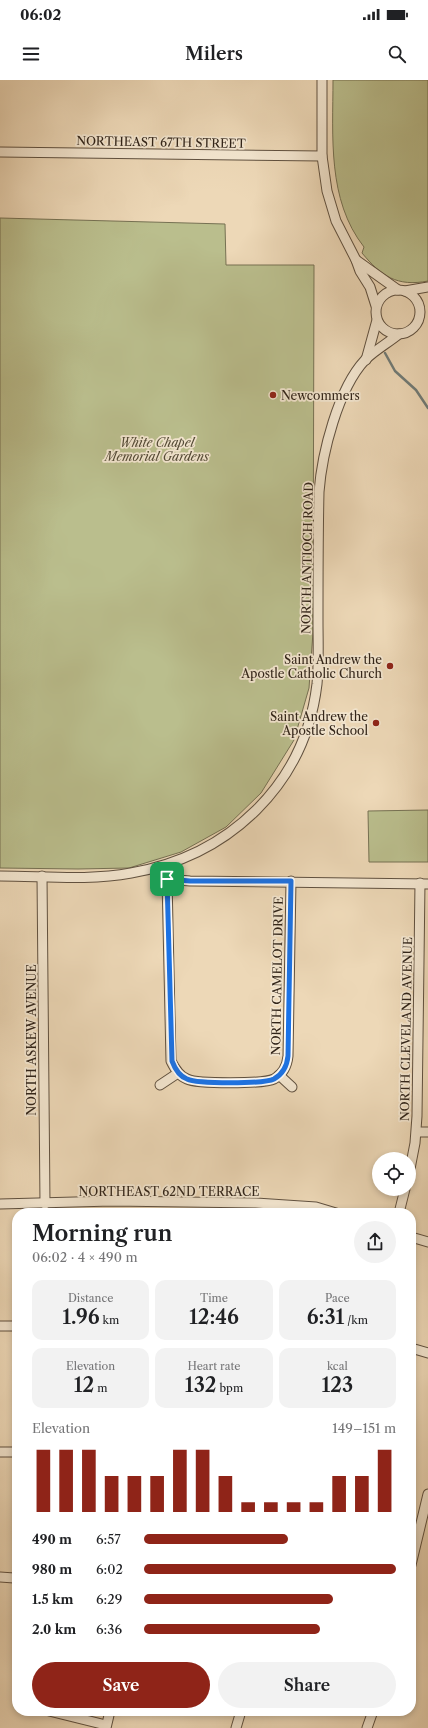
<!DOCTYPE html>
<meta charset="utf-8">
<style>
:root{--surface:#fff;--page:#f2f2f2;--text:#202124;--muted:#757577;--accent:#8f2418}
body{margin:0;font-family:"Libre Caslon Text",serif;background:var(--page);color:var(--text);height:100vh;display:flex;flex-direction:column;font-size:15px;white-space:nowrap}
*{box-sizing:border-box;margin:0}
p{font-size:13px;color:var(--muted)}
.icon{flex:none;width:22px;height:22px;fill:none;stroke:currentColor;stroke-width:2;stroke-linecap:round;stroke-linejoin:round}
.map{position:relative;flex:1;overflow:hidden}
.details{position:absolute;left:12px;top:1128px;width:404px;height:508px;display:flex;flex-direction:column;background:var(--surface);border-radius:16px;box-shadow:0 2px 6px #0003}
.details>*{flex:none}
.fabs{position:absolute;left:372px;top:1072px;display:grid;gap:8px}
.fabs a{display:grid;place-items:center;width:44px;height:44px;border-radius:50%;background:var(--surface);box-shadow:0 2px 6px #0003;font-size:20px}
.pin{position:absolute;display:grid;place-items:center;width:34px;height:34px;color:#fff;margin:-17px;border-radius:8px;box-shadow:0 2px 6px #0006}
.round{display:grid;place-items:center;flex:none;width:42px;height:42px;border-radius:21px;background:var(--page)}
.summary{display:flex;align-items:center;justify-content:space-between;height:68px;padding:0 20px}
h1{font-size:22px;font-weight:600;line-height:30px}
.figures{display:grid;grid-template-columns:repeat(3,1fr);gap:6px;height:68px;padding:4px 20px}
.figures div{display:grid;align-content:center;border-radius:10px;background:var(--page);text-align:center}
.figures b{font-size:20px;font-weight:600}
.figures small{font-size:11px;font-weight:400}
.figures p{font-size:11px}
.chart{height:112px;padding:8px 20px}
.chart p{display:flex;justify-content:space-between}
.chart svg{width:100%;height:72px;margin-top:4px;stroke:var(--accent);stroke-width:6}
.cta{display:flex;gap:8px;margin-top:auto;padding:8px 20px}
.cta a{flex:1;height:46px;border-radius:24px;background:var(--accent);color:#fff;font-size:16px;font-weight:600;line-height:46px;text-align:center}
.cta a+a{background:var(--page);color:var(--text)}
ul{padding:0 20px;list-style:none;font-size:13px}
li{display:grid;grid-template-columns:64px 48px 1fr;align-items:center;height:30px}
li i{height:10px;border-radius:5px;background:var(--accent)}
.status{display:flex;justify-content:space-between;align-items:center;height:28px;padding:0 20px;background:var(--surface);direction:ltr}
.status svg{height:11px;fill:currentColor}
header{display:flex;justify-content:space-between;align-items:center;height:52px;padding:0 20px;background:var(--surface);font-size:18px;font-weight:600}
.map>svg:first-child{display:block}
</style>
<div class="status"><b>06:02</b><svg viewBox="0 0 49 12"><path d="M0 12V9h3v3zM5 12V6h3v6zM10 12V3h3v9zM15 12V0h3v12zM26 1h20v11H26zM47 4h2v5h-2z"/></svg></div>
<header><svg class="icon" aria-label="menu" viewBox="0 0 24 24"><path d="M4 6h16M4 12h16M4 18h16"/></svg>Milers<svg class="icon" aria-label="search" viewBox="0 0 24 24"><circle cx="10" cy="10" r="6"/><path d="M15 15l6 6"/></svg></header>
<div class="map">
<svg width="428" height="1648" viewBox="0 0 428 1648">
<rect width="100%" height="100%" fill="#edd8b7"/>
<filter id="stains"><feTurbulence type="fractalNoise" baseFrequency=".005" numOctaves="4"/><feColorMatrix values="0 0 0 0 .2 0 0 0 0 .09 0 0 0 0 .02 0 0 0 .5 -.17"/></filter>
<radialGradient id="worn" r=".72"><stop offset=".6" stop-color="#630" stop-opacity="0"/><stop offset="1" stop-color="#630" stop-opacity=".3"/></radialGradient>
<g fill="#babe8d" stroke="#767153">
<path d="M333,0H428V201C397,207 381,196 362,173L364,167C327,120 333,56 333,0Z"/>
<path d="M0,138L225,144L226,185H314L313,552L309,608L294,660L261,713L226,747L181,772L129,788L78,789L0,788Z"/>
<path d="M428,730V782H369L368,731Z"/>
</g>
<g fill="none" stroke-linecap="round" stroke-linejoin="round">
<path stroke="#727d79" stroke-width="2.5" d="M385,273L395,291L416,310L428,328"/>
<g stroke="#605140" stroke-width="11">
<g id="minor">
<path d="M322,0V76L327,111L336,141L356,180L360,191L370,207L376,226"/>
<path d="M0,72L322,76"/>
<path d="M356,180L398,210"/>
<circle cx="398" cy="232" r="22"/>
<path d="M405,211L428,207"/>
<path d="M366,280L377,240"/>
<path d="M166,794L167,799L190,801L428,804"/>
<path d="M0,796C43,796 89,801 131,793C229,776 305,705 317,604C319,583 318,561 318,540C318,497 318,455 319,412C322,373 338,309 365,280C375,270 388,263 399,254"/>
<path d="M42,796L45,1124"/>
<path d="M167,799L171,981C175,989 179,996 187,999C197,1004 264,1004 274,999C283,994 287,986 288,976L291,801"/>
<path d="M279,995L292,1007"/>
<path d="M160,1005L178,993"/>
<path d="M417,1052H428"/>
<path d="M409,1094L415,1063L417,1036L420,803"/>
<path d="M0,1124L112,1121L256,1123L316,1127L336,1133"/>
<path d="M399,1133L405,1109"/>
<path d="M411,1157L428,1162"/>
<path d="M0,1246H17"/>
<path d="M411,1268L428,1273"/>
<path d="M0,1372H17"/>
<path d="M411,1485L428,1414"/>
<path d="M0,1497L14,1498"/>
<path d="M49,1631L106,1645"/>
<path d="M106,1648L110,1631"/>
<path d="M236,1648L241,1631"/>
<path d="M367,1648L373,1631"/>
</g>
</g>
<use href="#minor" stroke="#f3e6d0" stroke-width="9"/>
</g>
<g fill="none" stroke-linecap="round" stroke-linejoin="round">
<g stroke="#fff" stroke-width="8">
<path id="route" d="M167,799L190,801H291L288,976C287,986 283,994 274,999C264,1004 197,1004 187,999C179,996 175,989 172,981Z"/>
</g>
<use href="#route" stroke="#1a73e8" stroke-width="5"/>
</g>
<g fill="#8f2418" stroke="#f3e6d0" stroke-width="1.5">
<circle cx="273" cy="315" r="4"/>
<circle cx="390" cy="586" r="4"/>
<circle cx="376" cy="643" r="4"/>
</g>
<g text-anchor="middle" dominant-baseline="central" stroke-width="3.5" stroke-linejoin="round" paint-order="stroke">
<g font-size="12" fill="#312419" stroke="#f3e6d0">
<text transform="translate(161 62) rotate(1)">NORTHEAST 67TH STREET</text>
<text transform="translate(307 478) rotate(-89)">NORTH ANTIOCH ROAD</text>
<text transform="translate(277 896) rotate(-89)">NORTH CAMELOT DRIVE</text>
<text transform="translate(406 949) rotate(-89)">NORTH CLEVELAND AVENUE</text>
<text transform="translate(31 960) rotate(-90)">NORTH ASKEW AVENUE</text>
<text x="169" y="1111">NORTHEAST 62ND TERRACE</text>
</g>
<g font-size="12" fill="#312419" stroke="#f3e6d0" text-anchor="end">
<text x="281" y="315" text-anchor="start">Newcommers</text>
<text x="382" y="579">Saint Andrew the<tspan x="382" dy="14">Apostle Catholic Church</tspan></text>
<text x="368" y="636">Saint Andrew the<tspan x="368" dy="14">Apostle School</tspan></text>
</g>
<g font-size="12" font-style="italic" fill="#534a36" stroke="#f3e6d0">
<text x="157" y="362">White Chapel<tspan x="157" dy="14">Memorial Gardens</tspan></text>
</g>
</g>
<rect width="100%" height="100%" filter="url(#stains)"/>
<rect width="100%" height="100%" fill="url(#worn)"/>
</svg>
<div class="fabs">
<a><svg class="icon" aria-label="locate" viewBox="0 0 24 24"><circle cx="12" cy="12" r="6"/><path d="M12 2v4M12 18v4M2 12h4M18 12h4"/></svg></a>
</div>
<div class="pin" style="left:167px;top:799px;background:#1e9e55"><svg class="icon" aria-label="arrive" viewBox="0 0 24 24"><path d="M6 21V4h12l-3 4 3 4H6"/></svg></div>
<section class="details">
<div class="summary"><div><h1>Morning run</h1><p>06:02 · 4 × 490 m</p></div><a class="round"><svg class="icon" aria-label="share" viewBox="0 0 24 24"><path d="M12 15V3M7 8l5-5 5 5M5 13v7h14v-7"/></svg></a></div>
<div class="figures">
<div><p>Distance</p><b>1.96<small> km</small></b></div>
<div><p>Time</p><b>12:46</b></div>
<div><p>Pace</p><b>6:31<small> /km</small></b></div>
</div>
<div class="figures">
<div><p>Elevation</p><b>12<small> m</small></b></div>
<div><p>Heart rate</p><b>132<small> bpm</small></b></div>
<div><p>kcal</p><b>123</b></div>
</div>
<div class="chart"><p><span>Elevation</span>149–151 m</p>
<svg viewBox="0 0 160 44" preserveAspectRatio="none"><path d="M5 44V6M15 44V6M25 44V6M35 44V22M45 44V22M55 44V22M65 44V6M75 44V6M85 44V22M95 44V38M105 44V38M115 44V38M125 44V38M135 44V22M145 44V22M155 44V6"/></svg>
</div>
<ul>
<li><b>490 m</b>6:57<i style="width:57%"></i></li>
<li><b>980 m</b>6:02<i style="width:100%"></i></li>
<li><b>1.5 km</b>6:29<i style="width:75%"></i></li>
<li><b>2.0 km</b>6:36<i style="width:70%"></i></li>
</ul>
<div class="cta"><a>Save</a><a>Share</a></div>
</section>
</div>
